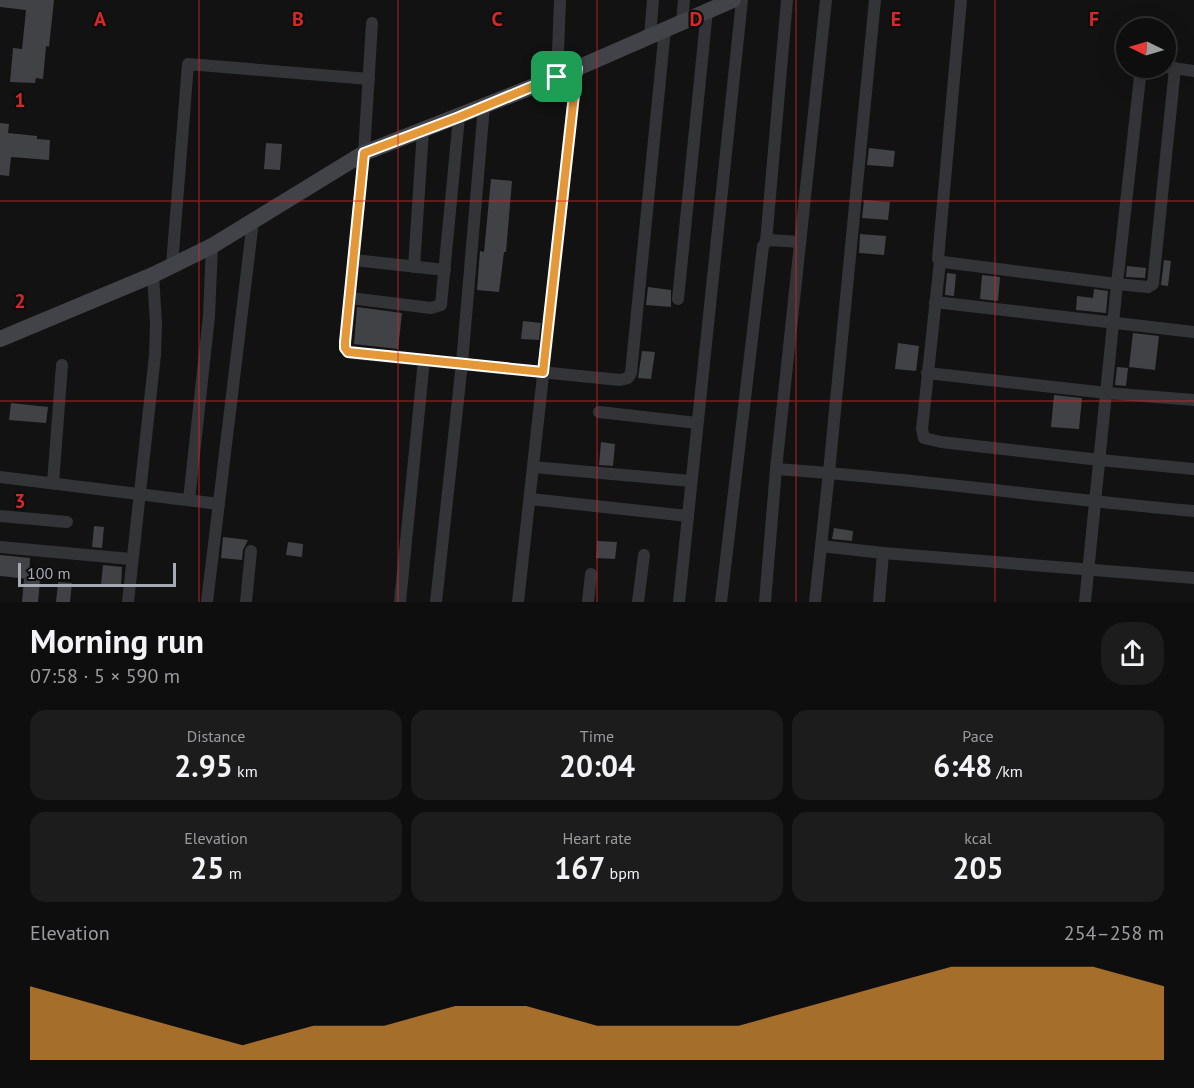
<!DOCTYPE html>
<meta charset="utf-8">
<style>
:root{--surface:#0e0e0e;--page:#1c1c1c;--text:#f1f3f6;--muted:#9b9c9e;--line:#2e2e2e;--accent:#e59838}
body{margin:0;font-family:"PT Sans",sans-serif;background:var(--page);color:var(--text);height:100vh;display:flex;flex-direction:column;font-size:22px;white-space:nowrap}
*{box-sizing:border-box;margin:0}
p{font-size:20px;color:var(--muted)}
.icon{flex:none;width:33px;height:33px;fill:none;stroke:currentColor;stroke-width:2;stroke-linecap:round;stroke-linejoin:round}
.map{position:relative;height:602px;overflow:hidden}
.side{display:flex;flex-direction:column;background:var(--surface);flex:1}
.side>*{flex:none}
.needle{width:39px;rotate:275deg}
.tools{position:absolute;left:1116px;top:18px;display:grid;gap:12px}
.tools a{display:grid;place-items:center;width:60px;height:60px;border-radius:50%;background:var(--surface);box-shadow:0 6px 24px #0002,0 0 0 2px var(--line);font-size:30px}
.scale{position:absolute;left:18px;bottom:15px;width:158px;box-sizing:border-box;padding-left:6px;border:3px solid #a4aab3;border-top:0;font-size:16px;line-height:21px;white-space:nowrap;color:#a4aab3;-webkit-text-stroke:4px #0d0d0e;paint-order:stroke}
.pin{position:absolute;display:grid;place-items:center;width:51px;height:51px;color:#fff;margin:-26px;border-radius:12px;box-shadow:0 3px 9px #0006}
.round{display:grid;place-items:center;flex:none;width:63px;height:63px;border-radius:24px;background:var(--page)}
.overview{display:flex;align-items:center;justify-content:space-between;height:102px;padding:0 30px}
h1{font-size:33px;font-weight:600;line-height:45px}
.metrics{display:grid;grid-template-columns:repeat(3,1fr);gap:9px;height:102px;padding:6px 30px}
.metrics div{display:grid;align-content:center;border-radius:15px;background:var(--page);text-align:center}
.metrics b{font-size:30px;font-weight:600}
.metrics small{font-size:16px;font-weight:400}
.metrics p{font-size:16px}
.chart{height:168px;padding:12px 30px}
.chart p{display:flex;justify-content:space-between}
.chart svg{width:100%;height:108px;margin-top:6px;fill:var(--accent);opacity:.7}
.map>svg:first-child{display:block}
</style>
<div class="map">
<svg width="1194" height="602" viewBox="0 0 1194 602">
<rect width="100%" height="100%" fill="#121213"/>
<g fill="#414246">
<path d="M0,0H54L49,47L46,46L43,79L36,78L35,83L10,82L13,48L22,49L26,10L0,7Z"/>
<path d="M0,123L9,124L8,133L37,136V139L50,140L49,160L11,157L9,176L0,175Z"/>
<path d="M266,143L282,144L280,170L264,169Z"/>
<path d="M869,148L895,151L893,167L867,165Z"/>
<path d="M491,179L512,181L506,252H504L499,292L477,290L480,251L484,252Z"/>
<path d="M864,200L890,202L888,220L862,218Z"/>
<path d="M860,234L886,236L884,255L859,253Z"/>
<path d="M1164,260L1171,261L1168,286L1161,285Z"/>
<path d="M1127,266L1146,268L1145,278L1126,277Z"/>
<path d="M947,273L956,274L954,296L945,295Z"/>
<path d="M982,275L1000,277L998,301L980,299Z"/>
<path d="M648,287L671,290V307L646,305Z"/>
<path d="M1094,289L1108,291L1106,313L1076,310L1077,296L1093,298Z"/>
<path d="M357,307L402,313L398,349L354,344Z"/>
<path d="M523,321L541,323L539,340L521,339Z"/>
<path d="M1133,333L1159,336L1155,370L1129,367Z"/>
<path d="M898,343L919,346L916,371L895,369Z"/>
<path d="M642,351L655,352L651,379L638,378Z"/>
<path d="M1117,367L1128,368L1126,386L1115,385Z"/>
<path d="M1054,395L1082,398L1079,429L1051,427Z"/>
<path d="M11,403L48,407L46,423L9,420Z"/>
<path d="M601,442L615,444L613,466L599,465Z"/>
<path d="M94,526L104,527L102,548L92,547Z"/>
<path d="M834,528L853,531L852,541L832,539Z"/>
<path d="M223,537L248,540L243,550L242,560L221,558Z"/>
<path d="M597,541L617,542L615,559L596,558Z"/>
<path d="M288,542L303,544L302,557L286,555Z"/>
<path d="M0,555L30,558L29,579L0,576Z"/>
<path d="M103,565L122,567L121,587L101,585Z"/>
<path d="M24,579L40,580L38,602H22Z"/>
<path d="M58,582L72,583L70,602H56Z"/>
</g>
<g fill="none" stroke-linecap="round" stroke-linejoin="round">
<g stroke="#333438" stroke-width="12">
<path d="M961,0L938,259L943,262L1117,284L1085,602"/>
<path d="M682,22L684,0"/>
<path d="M372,23L364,153L345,348L352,353L620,380L628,378L631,373L665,29"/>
<path d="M650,36L653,0"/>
<path d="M1166,67L1194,71"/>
<path d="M1141,68L1117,284L1148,287L1153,284L1175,68"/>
<path d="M557,77L560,0"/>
<path d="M766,242L787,0"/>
<path d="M354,260L445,270"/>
<path d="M940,261L922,429L924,438L941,442L1100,460L1194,469"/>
<path d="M172,265L188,64L369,79"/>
<path d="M414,267L423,130"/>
<path d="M350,298L431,308L441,305L459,117"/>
<path d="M678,299L707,10"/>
<path d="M935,302L1194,332"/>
<path d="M927,373L1107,393L1194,400"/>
<path d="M599,412L697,423"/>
<path d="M533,467L691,481"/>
<path d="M776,469C916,478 1055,499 1194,511"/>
<path d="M0,477L219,504"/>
<path d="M53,483L62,365"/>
<path d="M530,499L688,516"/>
<path d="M189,500L209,316L212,246"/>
<path d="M0,516L67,522"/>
<path d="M821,546L883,553L1194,578"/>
<path d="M0,547L131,559"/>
<path d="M128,602L155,355L156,323L153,275"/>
<path d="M207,602L253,221"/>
<path d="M246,602L251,551"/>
<path d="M400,602L424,360"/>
<path d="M436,602L462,363L484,106"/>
<path d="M518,602L577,68"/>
<path d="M588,602L591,574"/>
<path d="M638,602L644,555"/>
<path d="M679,602L742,0"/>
<path d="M721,602L763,246L766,242L770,240L800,242"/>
<path d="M765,602L776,469L826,0"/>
<path d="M815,602L829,472L875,0"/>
<path d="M879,602L883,553"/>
</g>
<path stroke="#414348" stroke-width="16" d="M0,339L153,275L212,246L364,153L557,77L733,0"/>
</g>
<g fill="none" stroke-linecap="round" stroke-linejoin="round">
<g stroke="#fff" stroke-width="12">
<path id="route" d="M577,68L543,372L348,352L345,348V342L364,153L459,117Z"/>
</g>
<use href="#route" stroke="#e59838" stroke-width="8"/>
</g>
<path fill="none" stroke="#d62828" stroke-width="1.5" stroke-opacity="0.55" d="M199,0V602M398,0V602M597,0V602M796,0V602M995,0V602M0,201H1194M0,401H1194"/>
<g font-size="20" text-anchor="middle" font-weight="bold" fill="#d62828" stroke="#0d0d0e" stroke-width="4.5" stroke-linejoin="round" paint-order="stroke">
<text x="100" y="26">A</text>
<text x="298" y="26">B</text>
<text x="497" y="26">C</text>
<text x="696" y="26">D</text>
<text x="896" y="26">E</text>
<text x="1094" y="26">F</text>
<text x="20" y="107">1</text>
<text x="20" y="308">2</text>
<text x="20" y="508">3</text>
</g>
</svg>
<div class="tools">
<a><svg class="needle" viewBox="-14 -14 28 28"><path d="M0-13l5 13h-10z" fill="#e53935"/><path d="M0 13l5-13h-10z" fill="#9b9c9e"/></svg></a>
</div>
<div class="scale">100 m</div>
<div class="pin" style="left:557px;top:77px;background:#1e9e55"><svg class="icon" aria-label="arrive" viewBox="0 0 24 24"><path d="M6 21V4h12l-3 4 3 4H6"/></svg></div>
</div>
<section class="side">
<div class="overview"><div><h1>Morning run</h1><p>07:58 · 5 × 590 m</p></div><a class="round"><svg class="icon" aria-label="share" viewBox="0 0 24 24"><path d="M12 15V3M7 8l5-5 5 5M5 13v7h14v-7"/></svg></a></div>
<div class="metrics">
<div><p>Distance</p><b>2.95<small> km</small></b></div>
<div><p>Time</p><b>20:04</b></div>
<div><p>Pace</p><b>6:48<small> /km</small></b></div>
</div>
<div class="metrics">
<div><p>Elevation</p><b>25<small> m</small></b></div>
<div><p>Heart rate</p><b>167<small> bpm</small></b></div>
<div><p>kcal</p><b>205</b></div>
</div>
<div class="chart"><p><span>Elevation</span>254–258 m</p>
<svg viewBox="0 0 160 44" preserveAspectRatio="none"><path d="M0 44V14L10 22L20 30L30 38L40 30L50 30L60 22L70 22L80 30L90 30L100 30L110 22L120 14L130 6L140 6L150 6L160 14V44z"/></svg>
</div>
</section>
